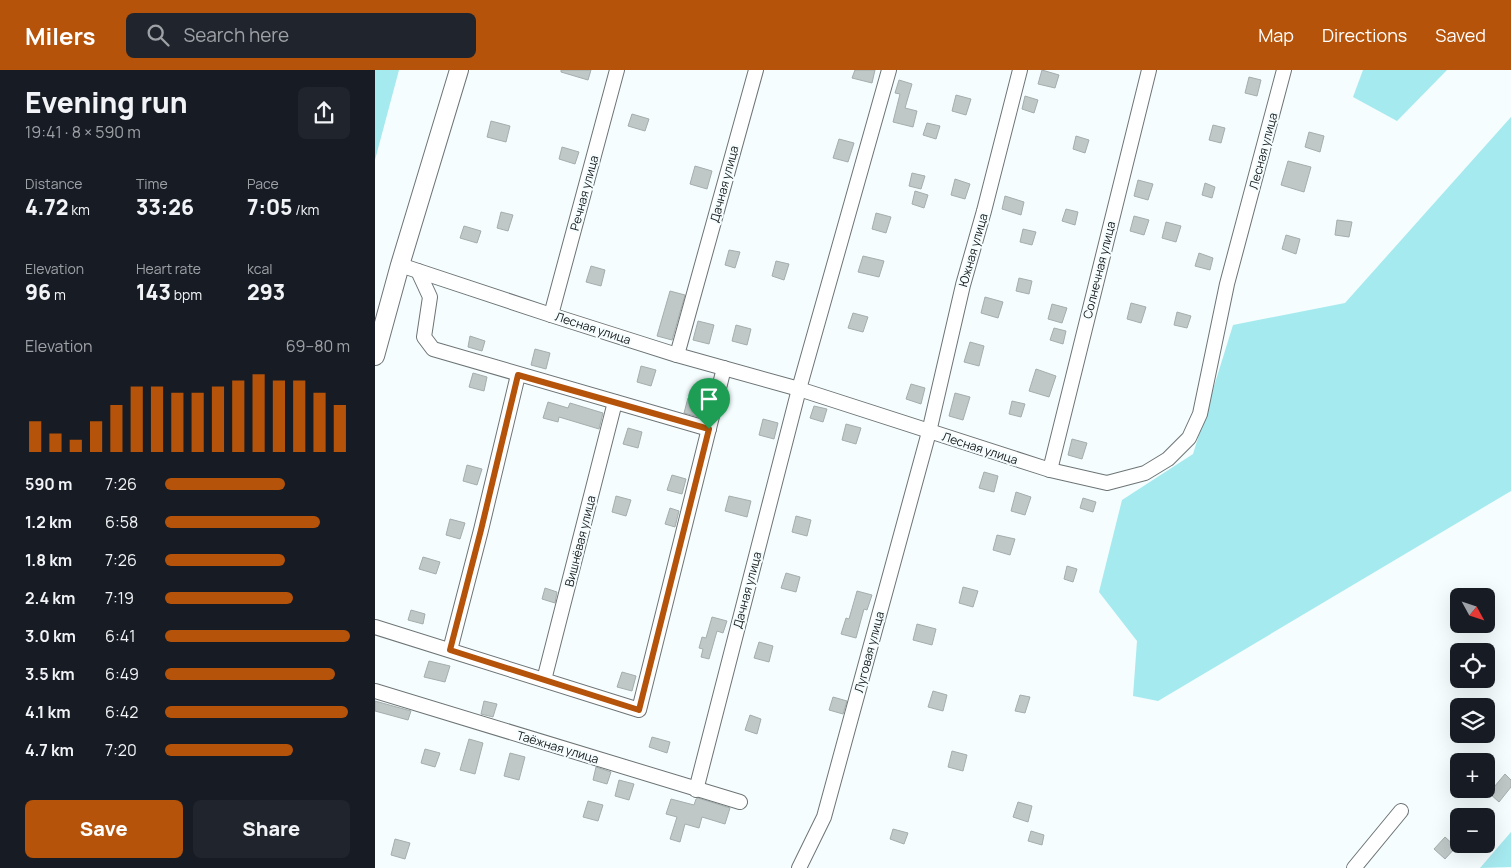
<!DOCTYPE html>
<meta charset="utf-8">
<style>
:root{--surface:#171b24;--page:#20242c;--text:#f1f3f6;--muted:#9ea1a6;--accent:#b45309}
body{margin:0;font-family:Manrope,sans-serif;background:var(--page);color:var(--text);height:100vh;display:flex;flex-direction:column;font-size:19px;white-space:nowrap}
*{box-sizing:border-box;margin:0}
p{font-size:16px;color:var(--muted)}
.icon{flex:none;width:28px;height:28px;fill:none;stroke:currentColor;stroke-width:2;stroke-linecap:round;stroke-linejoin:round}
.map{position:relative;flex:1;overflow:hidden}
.side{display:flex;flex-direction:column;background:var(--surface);width:375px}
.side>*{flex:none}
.needle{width:32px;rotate:130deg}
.tools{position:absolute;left:1075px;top:518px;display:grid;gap:10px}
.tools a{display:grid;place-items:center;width:45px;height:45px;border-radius:8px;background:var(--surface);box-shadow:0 5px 20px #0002;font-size:25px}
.pin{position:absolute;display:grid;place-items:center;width:42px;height:42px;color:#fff;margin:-51px -21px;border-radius:50% 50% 50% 0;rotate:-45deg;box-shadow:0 0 5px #0007}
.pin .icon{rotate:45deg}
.round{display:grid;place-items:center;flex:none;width:52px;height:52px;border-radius:8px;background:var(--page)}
.summary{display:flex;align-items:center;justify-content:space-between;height:85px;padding:0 25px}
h1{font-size:28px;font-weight:800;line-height:38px}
.stats{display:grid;grid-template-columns:repeat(3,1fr);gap:8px;height:85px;padding:5px 25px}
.stats div{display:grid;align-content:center}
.stats b{font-size:21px;font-weight:800}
.stats small{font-size:14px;font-weight:400}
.stats p{font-size:14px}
.chart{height:140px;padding:10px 25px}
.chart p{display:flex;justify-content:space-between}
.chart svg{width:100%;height:90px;margin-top:5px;stroke:var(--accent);stroke-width:6}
.cta{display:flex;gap:10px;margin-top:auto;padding:10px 25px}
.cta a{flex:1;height:58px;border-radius:8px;background:var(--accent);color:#fff;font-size:20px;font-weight:800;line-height:58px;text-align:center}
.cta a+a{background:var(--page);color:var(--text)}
ul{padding:0 25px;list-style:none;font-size:16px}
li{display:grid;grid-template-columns:80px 60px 1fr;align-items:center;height:38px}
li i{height:12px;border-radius:6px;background:var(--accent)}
header{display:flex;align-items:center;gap:30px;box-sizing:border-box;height:70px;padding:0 25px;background:var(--accent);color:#fff}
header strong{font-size:24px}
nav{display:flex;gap:28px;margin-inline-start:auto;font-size:18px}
.search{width:350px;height:45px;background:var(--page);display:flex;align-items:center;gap:12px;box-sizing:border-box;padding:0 18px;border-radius:8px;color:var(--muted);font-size:19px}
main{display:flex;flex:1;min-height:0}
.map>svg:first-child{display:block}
</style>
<header>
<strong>Milers</strong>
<div class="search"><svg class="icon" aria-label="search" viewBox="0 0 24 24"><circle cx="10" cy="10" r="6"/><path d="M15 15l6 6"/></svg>Search here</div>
<nav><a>Map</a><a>Directions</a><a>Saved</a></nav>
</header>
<main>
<section class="side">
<div class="summary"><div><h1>Evening run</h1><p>19:41 · 8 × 590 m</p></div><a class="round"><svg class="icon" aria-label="share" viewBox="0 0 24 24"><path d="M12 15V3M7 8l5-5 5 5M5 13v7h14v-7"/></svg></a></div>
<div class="stats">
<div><p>Distance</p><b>4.72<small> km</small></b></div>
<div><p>Time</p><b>33:26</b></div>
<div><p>Pace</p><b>7:05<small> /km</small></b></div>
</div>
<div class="stats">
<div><p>Elevation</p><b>96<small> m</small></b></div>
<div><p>Heart rate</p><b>143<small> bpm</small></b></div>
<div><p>kcal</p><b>293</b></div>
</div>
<div class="chart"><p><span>Elevation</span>69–80 m</p>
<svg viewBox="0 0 160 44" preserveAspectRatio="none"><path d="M5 44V29M15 44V35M25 44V38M35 44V29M45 44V21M55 44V12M65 44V12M75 44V15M85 44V15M95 44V12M105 44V9M115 44V6M125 44V9M135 44V9M145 44V15M155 44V21"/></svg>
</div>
<ul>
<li><b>590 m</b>7:26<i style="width:65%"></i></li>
<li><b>1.2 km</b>6:58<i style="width:84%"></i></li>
<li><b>1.8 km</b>7:26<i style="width:65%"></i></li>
<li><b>2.4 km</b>7:19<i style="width:69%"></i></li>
<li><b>3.0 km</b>6:41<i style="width:100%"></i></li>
<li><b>3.5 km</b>6:49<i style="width:92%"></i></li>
<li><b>4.1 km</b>6:42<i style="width:99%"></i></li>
<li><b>4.7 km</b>7:20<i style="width:69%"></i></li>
</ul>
<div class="cta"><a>Save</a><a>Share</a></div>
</section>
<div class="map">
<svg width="1136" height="798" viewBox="0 0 1136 798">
<rect width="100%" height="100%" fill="#f5fdfe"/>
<g fill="#a5eaef">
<path d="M0,0H24L0,90Z"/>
<path d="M988,0H1072L1022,51L978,27Z"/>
<path d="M1136,47V421L783,631L758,626L762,571L724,522L747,430L818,384L858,255L970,233Z"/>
<path d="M1136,762V797L1105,798Z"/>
</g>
<g fill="#bfc7c7" stroke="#a5adad">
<path d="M186,0H216L213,10L186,2Z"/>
<path d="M480,0H500L497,13L477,8Z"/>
<path d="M667,0L684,5L680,18L663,14Z"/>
<path d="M874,7L886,10L882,26L870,23Z"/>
<path d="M524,10L537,14L530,38L542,41L538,57L518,52L525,24L520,23Z"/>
<path d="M581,25L596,29L591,45L577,41Z"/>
<path d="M650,26L663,30L659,43L647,39Z"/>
<path d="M257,44L274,49L270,61L253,56Z"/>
<path d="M116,51L135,56L131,72L112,67Z"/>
<path d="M552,53L565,56L561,69L548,65Z"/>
<path d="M838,55L850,58L846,73L834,70Z"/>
<path d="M934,62L949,66L945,82L930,77Z"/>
<path d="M701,66L714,70L710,83L698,79Z"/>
<path d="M464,69L479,73L473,92L458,88Z"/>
<path d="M187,77L204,82L200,94L184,89Z"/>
<path d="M913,91L936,97L929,122L906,115Z"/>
<path d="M320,96L337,101L332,119L315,114Z"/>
<path d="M537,103L550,106L546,119L534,116Z"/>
<path d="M580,109L595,114L590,129L576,125Z"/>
<path d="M763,110L778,114L773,130L759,126Z"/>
<path d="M830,113L840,117L837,128L827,125Z"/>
<path d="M540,121L553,125L549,138L537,134Z"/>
<path d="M630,126L649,132L646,145L627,139Z"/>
<path d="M691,139L703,142L700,155L687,151Z"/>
<path d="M126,142L138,145L133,161L122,158Z"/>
<path d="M501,143L516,147L511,163L497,159Z"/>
<path d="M759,146L774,150L769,165L755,161Z"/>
<path d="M962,150L977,152L974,167L960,165Z"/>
<path d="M791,152L806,156L801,172L787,168Z"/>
<path d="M89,156L106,161L102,173L85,168Z"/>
<path d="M648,159L661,162L657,175L645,172Z"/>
<path d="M911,165L925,169L921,184L907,179Z"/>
<path d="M354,180L365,182L360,198L350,195Z"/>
<path d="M824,183L838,188L835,200L820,196Z"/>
<path d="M488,186L509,191L504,207L483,202Z"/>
<path d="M401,191L414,194L409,210L397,206Z"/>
<path d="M216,196L230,200L226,216L211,212Z"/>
<path d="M644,208L657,211L654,224L641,221Z"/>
<path d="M295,221L310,225L297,270L282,266Z"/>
<path d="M610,227L628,232L623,248L606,243Z"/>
<path d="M756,233L771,237L766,253L752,249Z"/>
<path d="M677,234L692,238L687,253L673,249Z"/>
<path d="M802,242L816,246L812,258L799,255Z"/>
<path d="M478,243L493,247L488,262L473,258Z"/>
<path d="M323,251L339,255L334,274L318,270Z"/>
<path d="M361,255L376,259L372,275L357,271Z"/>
<path d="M679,258L691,261L688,274L675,270Z"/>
<path d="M95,266L110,271L107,281L93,277Z"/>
<path d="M595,272L609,276L604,296L589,292Z"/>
<path d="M160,279L175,283L171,299L156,295Z"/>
<path d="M266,296L281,300L276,316L262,312Z"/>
<path d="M661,299L681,306L674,327L654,321Z"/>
<path d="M98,303L112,307L109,321L94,317Z"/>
<path d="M536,314L550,318L546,334L531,329Z"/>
<path d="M580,323L595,327L588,350L574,346Z"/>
<path d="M313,328L328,332L324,347L309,343Z"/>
<path d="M637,331L650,334L646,347L634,344Z"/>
<path d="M173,332L193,338L195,333L228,343L224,359L184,347L183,352L168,348Z"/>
<path d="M439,336L452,339L448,352L435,348Z"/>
<path d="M388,349L403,353L399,369L384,365Z"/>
<path d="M471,354L486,358L481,374L467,370Z"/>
<path d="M253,358L267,362L263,378L248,374Z"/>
<path d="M697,369L712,373L707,389L693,385Z"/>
<path d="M92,395L107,399L102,415L88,411Z"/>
<path d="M609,402L623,406L619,422L604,418Z"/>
<path d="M297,405L311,409L307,424L292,420Z"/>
<path d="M641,422L656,427L650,445L636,441Z"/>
<path d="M241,426L256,430L251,446L237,442Z"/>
<path d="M354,426L376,431L372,447L350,441Z"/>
<path d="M708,428L721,432L718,442L705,438Z"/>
<path d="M295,438L304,441L300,457L290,454Z"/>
<path d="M421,446L436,450L432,466L417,462Z"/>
<path d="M75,449L90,453L85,469L71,465Z"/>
<path d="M622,465L640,469L635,485L618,480Z"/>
<path d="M48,487L65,492L61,504L44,499Z"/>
<path d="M692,496L702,499L698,512L689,509Z"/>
<path d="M411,503L425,507L421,522L406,518Z"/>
<path d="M588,517L603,521L598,537L584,533Z"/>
<path d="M170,518L182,522L180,533L167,529Z"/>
<path d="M482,521L497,525L492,540L489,539L481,568L466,564L471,548L474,549Z"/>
<path d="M36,540L50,544L48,554L33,550Z"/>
<path d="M337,547L352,551L348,563L342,561L334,589L326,587L328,579L324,578L327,567L331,568Z"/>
<path d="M542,554L561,559L557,575L538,570Z"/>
<path d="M384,572L398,576L394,592L379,588Z"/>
<path d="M54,591L75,596L70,612L49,607Z"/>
<path d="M247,602L261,606L257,621L242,617Z"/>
<path d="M558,621L572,625L568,641L553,637Z"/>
<path d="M645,625L655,627L650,643L640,641Z"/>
<path d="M458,627L472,631L468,644L454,640Z"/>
<path d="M0,631L36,641L33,650L0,641Z"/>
<path d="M109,631L122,634L118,647L106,644Z"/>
<path d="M375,645L386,649L382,664L370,660Z"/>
<path d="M277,667L295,672L292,683L274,677Z"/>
<path d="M94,669L108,673L100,704L85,700Z"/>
<path d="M50,679L65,683L60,697L46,693Z"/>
<path d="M577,681L592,685L588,701L573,697Z"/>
<path d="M135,683L150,687L144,710L129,706Z"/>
<path d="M221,697L236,702L232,714L218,710Z"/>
<path d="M1130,704L1136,710V717L1124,732L1114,723Z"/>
<path d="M244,710L259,714L254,730L240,726Z"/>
<path d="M323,728L355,738L350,754L327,747L324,758L310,754L305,772L295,769L302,747L291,744L296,729L319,735L321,729Z"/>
<path d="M213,731L228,735L223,751L208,747Z"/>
<path d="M643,732L657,736L653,752L638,747Z"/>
<path d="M518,759L533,763L529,774L515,769Z"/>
<path d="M656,761L669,765L667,775L653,771Z"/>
<path d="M1070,767L1081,777L1070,789L1059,779Z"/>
<path d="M20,769L35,773L30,789L16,785Z"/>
</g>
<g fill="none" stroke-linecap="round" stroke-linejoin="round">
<g stroke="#6d7475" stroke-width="16">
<g id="minor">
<path d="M25,195L176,245L302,285L424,319L675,400L732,413L770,403L793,389L814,368L825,344L852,214L909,0"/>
<path d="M43,201L55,227L49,267L58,279L334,359"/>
<path d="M176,245L242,0"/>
<path d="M302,285L381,0"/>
<path d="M675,400L774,0"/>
<path d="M0,557L264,640L349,298"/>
<path d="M75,580L106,460L143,305"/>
<path d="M169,610L240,332"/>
<path d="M0,621L365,732"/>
<path d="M321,720L424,319L514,0"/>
<path d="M424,798L449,747L554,362L588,215L609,141L645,0"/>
<path d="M979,798L1026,741"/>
</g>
</g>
<g stroke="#6d7475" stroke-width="20">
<path id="major" d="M0,286L25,195L84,0"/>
</g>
<use href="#minor" stroke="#fff" stroke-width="14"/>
<use href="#major" stroke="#fff" stroke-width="18"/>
</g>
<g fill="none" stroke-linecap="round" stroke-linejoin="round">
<g stroke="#fff" stroke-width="10">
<path id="route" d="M143,305L334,359L264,640L75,580L106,460Z"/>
</g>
<use href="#route" stroke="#b45309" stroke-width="6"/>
</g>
<g text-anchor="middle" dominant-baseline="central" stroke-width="4" stroke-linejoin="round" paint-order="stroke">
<g font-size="12" fill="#161919" stroke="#f5fdfe">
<text transform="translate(888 81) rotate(-75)">Лесная улица</text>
<text transform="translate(349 114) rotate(-75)">Дачная улица</text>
<text transform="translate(209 123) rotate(-75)">Речная улица</text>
<text transform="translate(598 180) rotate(-74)">Южная улица</text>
<text transform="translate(724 200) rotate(-76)">Солнечная улица</text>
<text transform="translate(218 258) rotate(18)">Лесная улица</text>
<text transform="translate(605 378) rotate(18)">Лесная улица</text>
<text transform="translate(205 471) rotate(-76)">Вишнёвая улица</text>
<text transform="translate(372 520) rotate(-75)">Дачная улица</text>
<text transform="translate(494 582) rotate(-75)">Луговая улица</text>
<text transform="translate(183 677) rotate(17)">Таёжная улица</text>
</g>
</g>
</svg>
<div class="tools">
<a><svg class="needle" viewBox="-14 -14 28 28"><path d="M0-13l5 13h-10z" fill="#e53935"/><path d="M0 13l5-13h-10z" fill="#9ea1a6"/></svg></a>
<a><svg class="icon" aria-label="locate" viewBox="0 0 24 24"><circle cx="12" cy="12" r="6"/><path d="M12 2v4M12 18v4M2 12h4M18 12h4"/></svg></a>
<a><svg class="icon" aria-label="layers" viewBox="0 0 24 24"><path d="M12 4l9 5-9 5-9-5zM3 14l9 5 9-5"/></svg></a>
<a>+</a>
<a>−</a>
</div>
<div class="pin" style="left:334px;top:359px;background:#1e9e55"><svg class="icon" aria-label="arrive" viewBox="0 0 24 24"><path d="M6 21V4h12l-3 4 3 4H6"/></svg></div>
</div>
</main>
